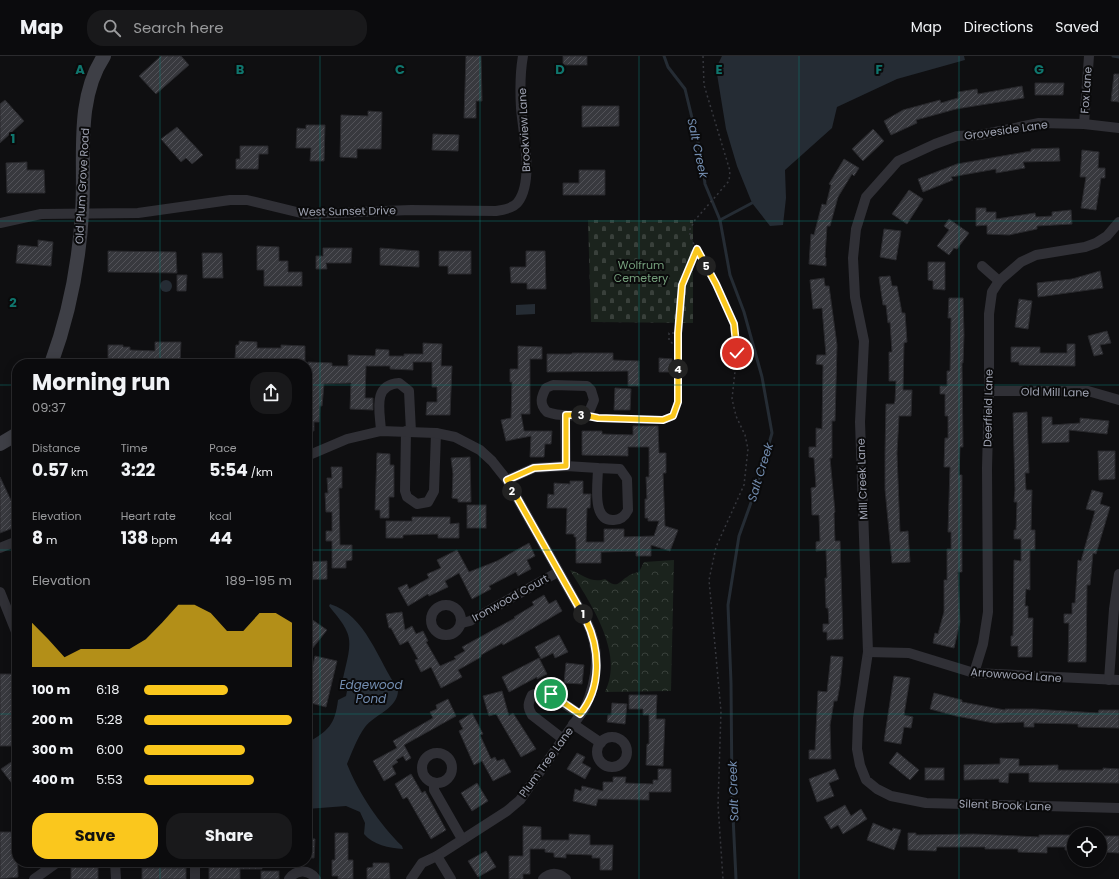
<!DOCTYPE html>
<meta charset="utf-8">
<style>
:root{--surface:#0b0b0d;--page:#19191b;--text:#f1f3f6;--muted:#9a9b9d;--line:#2b2b2e;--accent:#fac71d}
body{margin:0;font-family:Poppins,sans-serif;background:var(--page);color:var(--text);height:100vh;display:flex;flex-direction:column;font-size:15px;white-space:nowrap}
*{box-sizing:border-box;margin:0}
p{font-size:13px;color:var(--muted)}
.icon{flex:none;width:22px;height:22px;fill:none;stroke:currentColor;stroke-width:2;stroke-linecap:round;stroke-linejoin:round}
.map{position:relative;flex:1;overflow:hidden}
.drawer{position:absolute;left:12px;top:303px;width:300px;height:508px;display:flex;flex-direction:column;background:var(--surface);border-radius:16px;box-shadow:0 2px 10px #0003,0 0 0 1px var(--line)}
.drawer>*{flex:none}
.controls{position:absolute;left:1067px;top:771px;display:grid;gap:8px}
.controls a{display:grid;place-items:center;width:40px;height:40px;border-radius:50%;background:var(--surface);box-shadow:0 2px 10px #0003,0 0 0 1px var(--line);font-size:20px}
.pin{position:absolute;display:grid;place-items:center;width:34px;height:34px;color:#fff;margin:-17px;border:2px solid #fff;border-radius:50%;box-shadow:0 1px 4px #0007}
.km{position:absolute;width:20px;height:20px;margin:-10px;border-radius:50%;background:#222;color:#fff;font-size:11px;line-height:20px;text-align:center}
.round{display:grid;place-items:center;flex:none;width:42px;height:42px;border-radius:16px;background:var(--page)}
.overview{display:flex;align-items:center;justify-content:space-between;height:68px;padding:0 20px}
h1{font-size:22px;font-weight:700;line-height:30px}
.metrics{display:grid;grid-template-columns:repeat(3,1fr);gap:6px;height:68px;padding:4px 20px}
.metrics div{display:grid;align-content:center}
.metrics b{font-size:17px;font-weight:700}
.metrics small{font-size:11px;font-weight:400}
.metrics p{font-size:11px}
.chart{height:112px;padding:8px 20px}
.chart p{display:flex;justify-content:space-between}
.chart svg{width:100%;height:72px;margin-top:4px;fill:var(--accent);opacity:.7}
.action{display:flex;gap:8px;margin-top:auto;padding:8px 20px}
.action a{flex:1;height:46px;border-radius:16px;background:var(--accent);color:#111;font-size:16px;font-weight:700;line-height:46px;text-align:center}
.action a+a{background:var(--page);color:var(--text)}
ul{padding:0 20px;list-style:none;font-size:13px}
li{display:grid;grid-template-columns:64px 48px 1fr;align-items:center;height:30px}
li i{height:10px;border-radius:5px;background:var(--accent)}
header{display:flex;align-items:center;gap:24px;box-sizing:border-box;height:56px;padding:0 20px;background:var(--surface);border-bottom:1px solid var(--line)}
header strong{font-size:19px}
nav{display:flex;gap:22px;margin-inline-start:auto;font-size:14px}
.search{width:280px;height:36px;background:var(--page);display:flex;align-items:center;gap:10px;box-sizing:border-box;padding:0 14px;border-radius:16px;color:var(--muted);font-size:15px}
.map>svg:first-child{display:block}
</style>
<header>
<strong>Map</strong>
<div class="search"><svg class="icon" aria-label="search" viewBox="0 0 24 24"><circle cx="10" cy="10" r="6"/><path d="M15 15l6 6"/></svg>Search here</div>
<nav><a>Map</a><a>Directions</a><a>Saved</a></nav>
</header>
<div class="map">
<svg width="1119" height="823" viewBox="0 0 1119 823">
<defs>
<pattern id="forest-crowns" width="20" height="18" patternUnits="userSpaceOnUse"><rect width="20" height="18" fill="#1b231d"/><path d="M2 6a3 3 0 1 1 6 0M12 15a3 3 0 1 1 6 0" fill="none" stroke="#39403b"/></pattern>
<pattern id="cemetery-stones" width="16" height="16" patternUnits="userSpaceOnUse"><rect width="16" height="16" fill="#1b231d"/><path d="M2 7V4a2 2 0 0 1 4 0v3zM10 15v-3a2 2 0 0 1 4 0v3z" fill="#39403b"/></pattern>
<pattern id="building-hatch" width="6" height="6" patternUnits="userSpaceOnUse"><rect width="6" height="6" fill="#38393e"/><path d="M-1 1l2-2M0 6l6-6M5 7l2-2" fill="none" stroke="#525258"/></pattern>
</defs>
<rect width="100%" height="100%" fill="#0f0f11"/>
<path fill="url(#forest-crowns)" d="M674,504L671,635L605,636C625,597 590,547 570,514C583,518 591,528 605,523C618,533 617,527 627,521C630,518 635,517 639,516L644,506Z"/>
<path fill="url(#cemetery-stones)" d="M588,164H693V267L591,266Z"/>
<g fill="#252c34">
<path d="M722,0H964L965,4L897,23L837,51L832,72L785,114L786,142L783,169L770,170L752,147L737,110L726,73L716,12Z"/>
<circle cx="166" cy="230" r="6"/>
<path d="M535,248V258L516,259V249Z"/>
<path d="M330,548C366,559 378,605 398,633C399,652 375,658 365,671C357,682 352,696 347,708C358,736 380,769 402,790L403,793C389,792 373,789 364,778L365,767L360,756L346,750L307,753V687C328,675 335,669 338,644L346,640L347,635L342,630C343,614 354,591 347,576C343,566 335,558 329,550Z"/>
</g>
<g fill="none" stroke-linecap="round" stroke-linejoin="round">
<g stroke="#252c34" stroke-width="3">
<path d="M664,0L668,11L685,33L702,103L705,128L720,164L730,219L744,256L762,321L772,377L757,430L739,480L728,549L731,627L732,739L736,823"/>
<path d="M1113,0L1119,1"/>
<path d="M720,164L752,147"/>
</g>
</g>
<g fill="url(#building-hatch)" stroke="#29292d">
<path d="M161,0H181L189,9L156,38L139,20Z"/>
<path d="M466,0H481L482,45H476V62H464Z"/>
<rect x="563" y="0" width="24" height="9"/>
<path d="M1114,18H1119V46L1111,45Z"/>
<path d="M1035,27H1064L1063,39H1035Z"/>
<path d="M1022,30L1024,42L956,53L916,64L917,67L891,79L884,65L903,54L940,44L941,47L958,42V36L977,33L978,38Z"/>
<path d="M5,44L24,65L0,87V48Z"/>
<path d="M582,50H619V70L582,71Z"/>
<path d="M368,55L382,56L381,93H357V102L340,101L341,59L368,60Z"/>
<path d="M306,69H325L324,105H310L311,92H296L297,72L306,73Z"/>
<path d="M177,71L203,99L192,108L186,102L181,106L161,83Z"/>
<path d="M873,73L884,85L863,105L852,93Z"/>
<path d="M433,78L459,79L458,95L432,94Z"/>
<path d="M240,90H268V98H259L258,113H236V103H240Z"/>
<path d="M1059,92L1060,105L1023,106L1025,112L996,117V113L951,121L953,124L923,136L918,123L957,108L1031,95V93Z"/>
<path d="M1082,94L1099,96L1098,112H1105V122H1101L1096,154L1081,152L1086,121H1080Z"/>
<path d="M844,103L859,112L854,120L852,118L838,141L830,170H827L825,201L826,202V210L809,208L811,178L814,179L822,148L826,149L831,129L829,128Z"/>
<path d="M27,106V114H44L45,137H7L6,107Z"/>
<path d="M579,114H605V139H563V127H579Z"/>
<path d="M909,134L923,143L907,168L892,158Z"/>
<path d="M976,152H986V156H996V163L1035,157L1036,161L1052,160V156L1071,154L1072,168L1037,170V173L1009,179L987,178V169L976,170Z"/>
<path d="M949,163L969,177L957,193L954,192L949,199L937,190L949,174L944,170Z"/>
<path d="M884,173L901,175L896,204L880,201Z"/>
<path d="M38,184L53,186L51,210L16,207L18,189L38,191Z"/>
<path d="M257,190L279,191V205H288V216H302V230H264V214H257Z"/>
<path d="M323,192H352L351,207H326L327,213H316V200H323Z"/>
<path d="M380,192L419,195V211L380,209Z"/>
<path d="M108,195L176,196L177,217L108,216Z"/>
<path d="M439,195H471V218H448V210H439Z"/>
<path d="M526,195H545L546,233H527V227H511L510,211H526Z"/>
<path d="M202,197H222L223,222H203Z"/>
<path d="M928,206H945V234L933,233V225L928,224Z"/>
<path d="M1100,215L1103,232L1038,241L1037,227L1072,223Z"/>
<path d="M177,219H187L186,235H177Z"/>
<path d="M890,220L892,230H897L902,257H905L907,286L904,287L903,334H912L911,360H899L897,397L900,476L908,475L910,506L892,507L885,433V397L886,348H894L895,345L896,325H889V296H892L890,266L888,267L886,249H883L879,221Z"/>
<path d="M824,222L825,230H829L837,289L835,365H832V402H830L835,456L834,457L835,485H840L843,583L827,584V576H823V568H829L828,552H826L825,522H827L826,494L816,495V486L820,485L819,459H812L811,432L816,431L814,402L809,401V391H816V372L822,373L823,309L816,308L817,299H826L822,252L813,253L810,224Z"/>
<path d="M949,242H963L964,279L963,307H962L963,391H960L959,419H962V516H958L960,566L954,592L933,587L935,577L938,578L944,556V524H947V493H951V476H948L950,411H944L945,382H948V360H945V338H940V330H947V315H950L951,262H948Z"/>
<path d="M1019,243L1032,245L1028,273L1015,271Z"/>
<path d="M1107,275L1111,287L1100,289L1103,298L1094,300L1088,280Z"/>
<path d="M239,285L257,286V292H281V289L305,290V308H268V305H259V303L235,302L236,289H239Z"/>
<path d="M155,286H181L180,306L154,305L153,308H108V289H123V291H130V294L155,295Z"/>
<path d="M423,287L442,288L441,310H452L450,359H426L427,346H437V331H432V306H413V314L390,313V310H366L365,342H373V354L350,353L351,327L324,328L322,350H320L319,366H314V375H307L308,306L332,307V310H348V299L375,300L376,293L389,294V300H404V298H423Z"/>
<path d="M1067,288H1075V310L1019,309V306H1011V291H1040V297H1067Z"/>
<path d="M518,290L542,291V303H530V358H521L524,375H552L551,388H545L544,401H530L531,380L506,385L501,364L511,362L512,326H510V313H518Z"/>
<path d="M572,297H613V304L639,305V330H628V315L547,316V298H572Z"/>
<path d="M659,302L672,303V316H659Z"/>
<path d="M615,332L631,333L630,354H614Z"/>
<path d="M1027,356L1029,417H1025L1026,434H1032L1031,474H1035V494H1030V534L1026,533L1025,550H1028V562H1033L1032,601H1018V590H1011V580H1013L1014,504L1021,505V483H1014V474H1016L1017,446H1014L1015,434L1013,357Z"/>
<path d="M1042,361H1052V369L1080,367V362L1109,365L1107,378L1069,374V386L1042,387Z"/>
<path d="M633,370H658L659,397H666V417H663L665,470L678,474L670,495L651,489V500H636V495L601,496V507H576V481H574V478H566L567,452H547L548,438L554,439V427L570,428V425H583V438H591L590,452H587L586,486H604V473H624V481L654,480L659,465H648V462H645V443H647L646,421H649V391H628V400L582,399V375H602V378L633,379Z"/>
<path d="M1098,395H1115V423L1099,424Z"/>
<path d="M377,397L390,398V409H394V441H389V462H380V454H375Z"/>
<path d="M470,401L471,446H458V443L452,442L453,418L451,402Z"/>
<path d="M331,411H342V432H339L340,489H352V504L346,505V512H332V485H326V475H332V456H326L325,437H328L327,422H332Z"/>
<path d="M0,421L17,457V464L11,466L13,472L0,477Z"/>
<path d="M1092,434L1103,437L1100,448L1110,451L1096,498L1093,497L1090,529H1087L1086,606H1068L1069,567H1064V558H1072V547H1075L1078,504L1081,505L1095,455L1086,453Z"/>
<rect x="467" y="449" width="19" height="23"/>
<path d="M412,461H450V468L459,467V482H438V478L403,479V482H386V465H412Z"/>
<path d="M529,487L535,500L527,504L531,513L518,520L516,516L489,530L491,533L472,543L459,517L445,525L448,531L429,540L428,538L408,550L398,532L407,528L409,533L429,522L427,518L441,512L437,504L457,494L469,516L497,505Z"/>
<path d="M327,505V523L307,524V506Z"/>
<path d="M544,539L549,548L556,544L562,555L523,578L503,589L502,587L481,599V601L458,614L462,621L441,632L431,611L421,616L415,604L418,603L408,585L400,589L391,572H389L386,558L402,556L405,574L412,570L416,578L423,575L428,585L426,586L440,610L456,603L454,601L465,595L462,591L515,562L514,561L534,549L532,546Z"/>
<path d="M307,560L327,574L312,593L307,590Z"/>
<path d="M559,579L568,596L555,602L553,597L541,603L535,591Z"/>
<path d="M315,600L337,605L326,651L307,646V633Z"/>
<path d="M831,600L843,601L840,629L837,645H834L830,669L831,703H809V694H815L818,635L827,636Z"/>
<path d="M539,602L547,618L537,623V621L509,636L502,621Z"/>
<path d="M566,607L584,609L582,628L564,627Z"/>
<path d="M0,618H14L15,690H0Z"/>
<path d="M894,620L910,622L904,659L913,661L911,672L904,671L901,688L884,685Z"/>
<path d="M502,635L509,660L513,657L536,693L521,701L496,658L489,660L483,640Z"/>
<path d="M934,637L962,644V646L1005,654V653H1034L1098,657L1099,654H1119V672L1078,671V668L1034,667V671H1024V666L994,667L956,660L930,653Z"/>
<path d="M629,639H657L656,663H665L663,710L646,709L647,688H649V659H643V653H629Z"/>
<path d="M448,643L456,660L404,689L411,702L406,705L403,700L396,704L398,706L392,710L396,718L384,725L373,705L397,692L393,685L433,662L430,656L437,653L436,649Z"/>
<path d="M612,647L627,648L625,668L607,666L608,659H611Z"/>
<path d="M472,657L483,678L480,679L491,703L495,701L497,705L504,703L511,716L493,725L482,705L474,709L459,675L463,673L459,665Z"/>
<path d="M897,696L919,714L910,724L889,707Z"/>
<path d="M577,697L585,701L582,707L591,712L585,723L567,713Z"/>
<path d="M17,702V734L1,713Z"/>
<path d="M1000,702L1019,703V710L1058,709V714H1103V712L1119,713V727L1029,726V717H1009L1008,727L999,726V723L964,724V709L1000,708Z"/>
<rect x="925" y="712" width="19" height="12"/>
<path d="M658,713H671V736H649V744L598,743L596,750L573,745L575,733L581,735L582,730L603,735V726H613V721H626L625,727L653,728V724H658Z"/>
<path d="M835,713L839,723L829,727L834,740L817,746L809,723Z"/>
<path d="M411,718L422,737L425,735L446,774L431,783L407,741L403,743L395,728Z"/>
<path d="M477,727L488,745L472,755L461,737Z"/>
<path d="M845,749L851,760L861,753L867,763L843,778L838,769L831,773L824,761Z"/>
<path d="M873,767L892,775L893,772L901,774L894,794L867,784Z"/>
<path d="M523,770L541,771V784H569V778L590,779V789H613L612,814H600V802H592V799L566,798V802L554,801V797L545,796V793H530V818H523V823H509V800H523Z"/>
<path d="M0,776H17L18,821L0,823Z"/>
<path d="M335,777H348V804H353V823H338V820H332V804H335Z"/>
<path d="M908,777H916V779L974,778L1039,781V779H1074V794H1065V791H1047V797L1018,796V793H985V791H937L936,795L908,794Z"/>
<path d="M1100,780H1119V797L1100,796Z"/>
<path d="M307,782L315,783L314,802H307Z"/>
<path d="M486,795L496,811L478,821L468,805Z"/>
<path d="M209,806H262V813H240V823H209Z"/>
<path d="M373,807H389L390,823H367V812L373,811Z"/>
<rect x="71" y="809" width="27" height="14"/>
<rect x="142" y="812" width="44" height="11"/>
<rect x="261" y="815" width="18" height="8"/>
</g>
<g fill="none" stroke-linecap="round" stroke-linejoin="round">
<g stroke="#36373d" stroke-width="1.5" stroke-dasharray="2 3" stroke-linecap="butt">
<path d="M703,0L704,29L730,115L729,125L695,164L690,173V181L716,228L734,268L737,297L732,343L736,360L745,379L748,393L744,429L716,491L709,524L721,655L718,749L723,823"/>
<path d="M678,276L682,229L697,193"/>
<path d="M597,362L663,364L673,360L678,346V288L672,287L669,284V277H678V288"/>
</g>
<g stroke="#303036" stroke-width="10">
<path d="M1084,68L1089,0"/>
<path d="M1119,72L1084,68L1039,67L980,79L957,80L935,88L898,105L866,141L856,173L853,202L855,241L864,285L860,366L868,596L858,662L857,693L860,709L866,724L877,733L891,740L926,747L1119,752"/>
<path d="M0,167L41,158L138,157L230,144H247L305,158L411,154L496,155C503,154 514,152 518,146C534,125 523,77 521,52C520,35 520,17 523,0"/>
<path d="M982,210L999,225"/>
<path d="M553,329L587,330L591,334L594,344L589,356C578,361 558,360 547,356C539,348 541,341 546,332Z"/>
<path d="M989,335H1088L1119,344"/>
<path d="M565,359L566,410"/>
<path d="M381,375C380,355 372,329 399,327L409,335L411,376"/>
<path d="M406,375L405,435L407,441L417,448L428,446L434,435L436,377"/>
<path d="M307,400L347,383L381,375L436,377L455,381L480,394L492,405L507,424L586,564C601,594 598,621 585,652L520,744L507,755L437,800L422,807L411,823"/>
<path d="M507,424L534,412L566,410L598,412C598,427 591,466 614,464C620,464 625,460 628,454L627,423L620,413L598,412"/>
<path d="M0,492L17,485"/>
<path d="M0,536L17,578"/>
<circle cx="446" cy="564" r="15"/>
<path d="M462,567L470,565L558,516"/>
<path d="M868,596L909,597L974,617L1119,624"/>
<path d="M974,617L983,588L988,556L987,412L989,335V258L992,236L999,225L1021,206L1036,199L1085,191L1096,187L1107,180L1119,166"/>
<path d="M1109,624L1114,553L1119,518"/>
<path d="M573,668L601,687"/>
<circle cx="612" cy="696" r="15"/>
<path d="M563,683L532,659C527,651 528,647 532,639L544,635L580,658"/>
<circle cx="437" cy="712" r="15"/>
<path d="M434,727V734L462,783"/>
<path d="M437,800L451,823"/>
<path d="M115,806L116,823"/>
<path d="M34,823L58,806"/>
<path d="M195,823V806"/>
<path d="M289,823C296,813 309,813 316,823"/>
<path d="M543,823C550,816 558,816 566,823"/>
</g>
<g stroke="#3e3f46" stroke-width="14">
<path d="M51,308C69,259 79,208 82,157C86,106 74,45 104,0"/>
<path d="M0,388L17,378"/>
</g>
</g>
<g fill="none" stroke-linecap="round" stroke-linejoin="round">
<g stroke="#fff" stroke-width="8">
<path id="route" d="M551,638L580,658C602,632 600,593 586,564L507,424L534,412L566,410V359H583L598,362L663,364L673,360L678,346V277L682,229L697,193L716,228L734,268L737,297"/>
</g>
<use href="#route" stroke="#fac71d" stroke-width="5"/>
</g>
<path fill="none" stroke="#0f766e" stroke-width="1" stroke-opacity="0.55" d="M160,0V308M320,0V823M480,0V823M639,0V823M799,0V823M959,0V823M0,165H1119M0,329H17M307,329H1119M0,494H17M307,494H1119M0,658H17M307,658H1119M160,806V823"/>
<g text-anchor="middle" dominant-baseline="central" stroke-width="4" stroke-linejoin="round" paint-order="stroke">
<g font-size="11" fill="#9fa3b2" stroke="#0a0a0b">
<text transform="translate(1086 34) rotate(-86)">Fox Lane</text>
<text transform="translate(524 74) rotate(-93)">Brookview Lane</text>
<text transform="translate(1006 74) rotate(-8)">Groveside Lane</text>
<text transform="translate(82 130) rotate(-87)">Old Plum Grove Road</text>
<text transform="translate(347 155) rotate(-1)">West Sunset Drive</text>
<text transform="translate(1055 336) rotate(1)">Old Mill Lane</text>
<text transform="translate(988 352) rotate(-89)">Deerfield Lane</text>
<text transform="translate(862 423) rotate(-92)">Mill Creek Lane</text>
<text transform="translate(510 542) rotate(-29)">Ironwood Court</text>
<text transform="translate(1016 619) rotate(4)">Arrowwood Lane</text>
<text transform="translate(546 706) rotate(-54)">Plum Tree Lane</text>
<text transform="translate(1005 749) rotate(2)">Silent Brook Lane</text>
</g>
<g font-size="11" fill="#759f7c" stroke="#0a0a0b">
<text x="641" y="209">Wolfrum<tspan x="641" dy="13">Cemetery</tspan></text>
</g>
<g font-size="12" font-style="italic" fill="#738db0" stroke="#0a0a0b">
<text transform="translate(698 92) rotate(78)">Salt Creek</text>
<text transform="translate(760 416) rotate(-73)">Salt Creek</text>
<text x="371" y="628">Edgewood<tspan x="371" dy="14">Pond</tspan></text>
<text transform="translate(733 735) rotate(-92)">Salt Creek</text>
</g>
</g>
<g font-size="13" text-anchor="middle" font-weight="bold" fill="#0f766e" stroke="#0a0a0b" stroke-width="4" stroke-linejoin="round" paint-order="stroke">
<text x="80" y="18">A</text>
<text x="240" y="18">B</text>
<text x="400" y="18">C</text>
<text x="560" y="18">D</text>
<text x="719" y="18">E</text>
<text x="879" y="18">F</text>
<text x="1039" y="18">G</text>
<text x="13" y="87">1</text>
<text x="13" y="251">2</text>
</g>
</svg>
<div class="controls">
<a><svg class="icon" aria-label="locate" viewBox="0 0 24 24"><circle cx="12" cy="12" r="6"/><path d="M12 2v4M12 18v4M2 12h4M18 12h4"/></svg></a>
</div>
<div class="pin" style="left:551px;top:638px;background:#1e9e55"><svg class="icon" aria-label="arrive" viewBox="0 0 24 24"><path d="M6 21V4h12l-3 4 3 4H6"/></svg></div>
<div class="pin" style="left:737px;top:297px;background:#d93025"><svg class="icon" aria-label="check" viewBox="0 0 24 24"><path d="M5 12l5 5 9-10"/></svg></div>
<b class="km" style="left:583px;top:558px">1</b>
<b class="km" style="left:512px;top:435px">2</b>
<b class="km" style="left:581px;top:359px">3</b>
<b class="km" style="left:678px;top:313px">4</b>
<b class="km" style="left:706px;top:210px">5</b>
<section class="drawer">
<div class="overview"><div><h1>Morning run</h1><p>09:37</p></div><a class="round"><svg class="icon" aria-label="share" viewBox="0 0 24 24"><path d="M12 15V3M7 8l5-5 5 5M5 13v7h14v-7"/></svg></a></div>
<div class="metrics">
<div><p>Distance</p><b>0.57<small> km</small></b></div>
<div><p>Time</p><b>3:22</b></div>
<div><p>Pace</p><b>5:54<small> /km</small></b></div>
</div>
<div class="metrics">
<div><p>Elevation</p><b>8<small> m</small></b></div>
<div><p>Heart rate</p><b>138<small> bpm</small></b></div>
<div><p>kcal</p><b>44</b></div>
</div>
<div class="chart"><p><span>Elevation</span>189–195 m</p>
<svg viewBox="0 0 160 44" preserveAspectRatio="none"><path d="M0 44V17L10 27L20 38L30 33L40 33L50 33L60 33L70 27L80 17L90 6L100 6L110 11L120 22L130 22L140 11L150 11L160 17V44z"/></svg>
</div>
<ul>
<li><b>100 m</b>6:18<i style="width:57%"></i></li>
<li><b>200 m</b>5:28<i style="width:100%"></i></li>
<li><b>300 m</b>6:00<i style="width:68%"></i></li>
<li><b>400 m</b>5:53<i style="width:74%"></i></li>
</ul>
<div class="action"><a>Save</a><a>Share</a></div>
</section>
</div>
